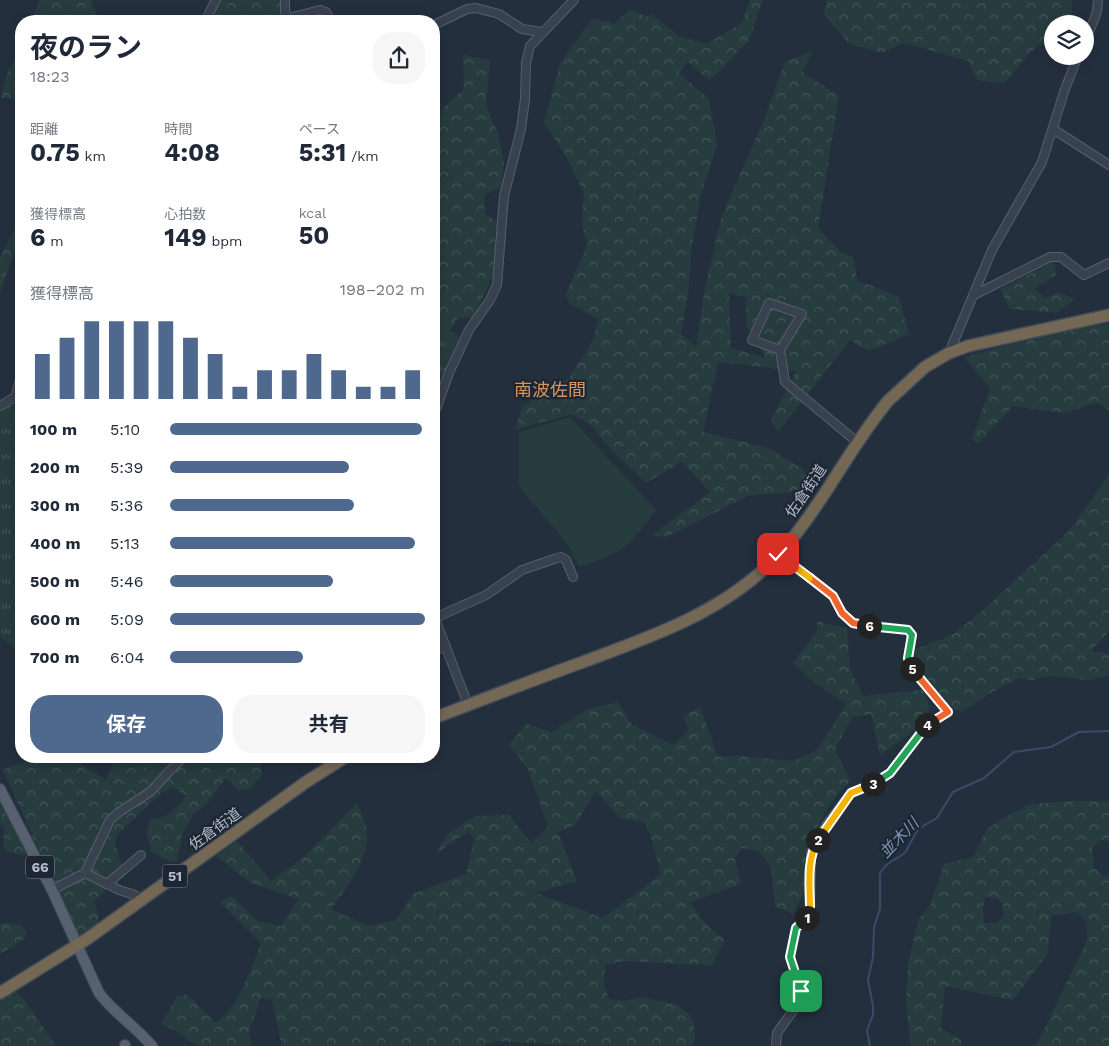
<!DOCTYPE html>
<html lang="ja">
<meta charset="utf-8">
<style>
:root{--surface:#fff;--page:#f6f6f7;--text:#1f2937;--muted:#747a83;--accent:#4f688e}
body{margin:0;font-family:"Work Sans","Noto Sans JP",sans-serif;background:var(--page);color:var(--text);height:100vh;display:flex;flex-direction:column;font-size:19px;white-space:nowrap}
*{box-sizing:border-box;margin:0}
p{font-size:16px;color:var(--muted)}
.icon{flex:none;width:28px;height:28px;fill:none;stroke:currentColor;stroke-width:2;stroke-linecap:round;stroke-linejoin:round}
.map{position:relative;flex:1;overflow:hidden}
.panel{position:absolute;left:15px;top:15px;width:425px;height:748px;display:flex;flex-direction:column;background:var(--surface);border-radius:20px;box-shadow:0 2px 12px #0003}
.panel>*{flex:none}
.tools{position:absolute;left:1044px;top:15px;display:grid;gap:10px}
.tools a{display:grid;place-items:center;width:50px;height:50px;border-radius:50%;background:var(--surface);box-shadow:0 2px 12px #0003;font-size:25px}
.pin{position:absolute;display:grid;place-items:center;width:42px;height:42px;color:#fff;margin:-21px;border-radius:10px;box-shadow:0 2px 8px #0006}
.km{position:absolute;width:25px;height:25px;margin:-12px;border-radius:50%;background:#222;color:#fff;font-size:14px;line-height:25px;text-align:center}
.round{display:grid;place-items:center;flex:none;width:52px;height:52px;border-radius:20px;background:var(--page)}
.summary{display:flex;align-items:center;justify-content:space-between;height:85px;padding:0 15px}
h1{font-size:28px;font-weight:700;line-height:38px}
.metrics{display:grid;grid-template-columns:repeat(3,1fr);gap:8px;height:85px;padding:5px 15px}
.metrics div{display:grid;align-content:center}
.metrics b{font-size:25px;font-weight:700}
.metrics small{font-size:14px;font-weight:400}
.metrics p{font-size:14px}
.chart{height:140px;padding:10px 15px}
.chart p{display:flex;justify-content:space-between}
.chart svg{width:100%;height:90px;margin-top:5px;stroke:var(--accent);stroke-width:6}
.button{display:flex;gap:10px;margin-top:auto;padding:10px 15px}
.button a{flex:1;height:58px;border-radius:20px;background:var(--accent);color:#fff;font-size:20px;font-weight:700;line-height:58px;text-align:center}
.button a+a{background:var(--page);color:var(--text)}
ul{padding:0 15px;list-style:none;font-size:16px}
li{display:grid;grid-template-columns:80px 60px 1fr;align-items:center;height:38px}
li i{height:12px;border-radius:6px;background:var(--accent)}
.map>svg:first-child{display:block}
</style>
<div class="map">
<svg width="1109" height="1046" viewBox="0 0 1109 1046">
<defs>
<pattern id="forest-crowns" width="20" height="18" patternUnits="userSpaceOnUse" patternTransform="scale(1.25)"><rect width="20" height="18" fill="#263c3f"/><path d="M2 6a3 3 0 1 1 6 0M12 15a3 3 0 1 1 6 0" fill="none" stroke="#435659"/></pattern>
<pattern id="park-tufts" width="24" height="20" patternUnits="userSpaceOnUse" patternTransform="scale(1.25)"><rect width="24" height="20" fill="#263c3f"/><path d="M3 7l-1-3M5 7V3M7 7l1-3M15 17l-1-3M17 17v-4M19 17l1-3" fill="none" stroke="#435659"/></pattern>
</defs>
<rect width="100%" height="100%" fill="#242f3e"/>
<path fill="#263c3f" d="M570,417L656,510C628,548 624,552 579,567L568,545L519,486V432Z"/>
<g fill="url(#forest-crowns)" fill-rule="evenodd">
<path d="M39,0H93L91,3L101,21H32Z"/>
<path d="M208,0H291L280,21H206L213,4Z"/>
<path d="M750,0H763L749,40L723,68L709,80L688,62L679,73L709,99L717,145L701,194L691,252L688,296L681,334L696,346L705,287L722,215L763,122L785,62L813,51L802,72L839,96L818,228L841,252L853,256L857,280L899,297L909,334L869,351L850,340L778,432L771,420L796,371L718,362L703,432L768,448L803,469L814,490L748,496L667,537L651,536L710,492L682,462L646,483L611,450L590,424L572,414L515,430L522,407L569,378L591,344L599,320L569,303L566,293L587,246L582,222L584,193L563,151L544,123L560,63L593,18L614,24L630,9L646,17L651,14L679,36L706,44L742,23ZM729,293L746,298L747,327L766,358L731,348Z"/>
<path d="M826,0H1072V24H1052V40C1027,47 1022,66 1004,83L977,80L968,61L904,43L882,53L850,44L824,15Z"/>
<path d="M21,47V99L1,98L7,73Z"/>
<path d="M463,55L490,60L486,105L498,134L504,162L501,187L484,195L485,214L498,222L495,235L497,268L473,318H458L449,333L434,330V148L437,141L442,109L464,89Z"/>
<path d="M21,216V238L0,291V258Z"/>
<path d="M1054,262L1056,275L1034,289L1045,298L1058,292L1075,299L1057,313L1010,309L1000,289Z"/>
<path d="M1109,324V410L1097,403L1063,413L1013,406L978,443L972,440L990,388L964,357L1065,330Z"/>
<path d="M1109,475V631L1091,651L1109,654V676L1089,680L1048,676L1033,680L1019,678L992,692L962,712L936,704L903,654L952,635L981,612L1068,532Z"/>
<path d="M817,621L847,628L850,669L863,696L925,690L929,709L925,724L880,755L871,714L853,717L835,748L850,781L832,801L811,838L807,888L793,914L775,906L771,867L757,850L741,848L735,858L740,884L689,903L709,927L725,940L712,965L624,961L605,965L604,985L609,999L625,1001L640,997L676,1004L688,1013L694,1024L695,1039L691,1046H590L496,1041L484,1046H282L272,1000L261,998L249,1031L251,1046H198L176,1031L161,1024L177,997L187,994L216,1023C240,1006 250,970 261,943L220,902L231,896L258,921L281,926L299,899L251,883L216,856L237,841L271,881L305,856L357,803C360,812 367,824 367,833C369,859 345,890 331,909L368,926L396,920L413,894L466,874L474,840L469,831L435,854L448,834L476,816L509,815L531,843L548,827L528,769L509,745L526,724L552,732L588,709L618,702L632,725L673,745L688,731L684,716L700,707L718,757L739,756L793,761L816,751L847,704L813,682L793,663L817,631ZM596,791L620,818L645,823C653,838 656,858 661,874L603,918L536,893L577,881L558,832L575,825Z"/>
<path d="M39,756H69L106,780L117,756H260L262,775L251,788L239,791L226,778L204,807L194,813L182,835L177,861H169L151,852L147,833L150,819C166,819 177,808 186,796L174,787L161,793L116,836L115,845L125,873L94,901L100,925L79,938L35,842L29,854L19,855L6,851L3,847L4,827L0,823V795L34,839L3,770Z"/>
<path d="M1069,801H1109V841L1100,840L1092,848L1094,868L1103,876L1109,875V1046H1036L1087,941V923L1077,912L1051,916L1048,953L1013,1000L945,986L941,1028L961,1040L962,1046H911L906,1003L908,964L918,920L930,906L944,864L973,857L987,829L1004,818L1030,804ZM995,897L1002,903L1004,918L995,923H984L983,907L985,898Z"/>
<path d="M7,923L20,925L27,931L24,939L0,954V924Z"/>
<path d="M14,990L24,999L56,1046H0V999Z"/>
</g>
<g fill="url(#park-tufts)">
<path d="M434,320L461,338L443,383L434,377Z"/>
<path d="M13,405L21,406V655L0,636V410Z"/>
<path d="M131,756H180L152,778Z"/>
</g>
<g fill="none" stroke-linecap="round" stroke-linejoin="round">
<path stroke="#394c67" stroke-width="2" d="M870,1046L867,1030L873,1015V1006L868,980L873,957L874,927L880,909V873L886,865L905,853L918,829L937,818L953,792L984,778L1014,752L1051,747L1079,732L1109,731"/>
<g stroke="#565f6c" stroke-width="10">
<g id="minor">
<path d="M285,0V12L289,18L320,10L326,12L331,21"/>
<path d="M205,21L216,0"/>
<path d="M434,25L467,9L476,8L499,14L522,29L542,32"/>
<path d="M1085,42L1097,12L1098,0"/>
<path d="M1053,129L1109,165"/>
<path d="M974,295L1050,257H1061L1084,275L1109,263"/>
<path d="M769,303L802,314L780,350L752,340Z"/>
<path d="M780,350L785,382L857,442"/>
<path d="M949,353L992,250L1042,162L1065,89L1078,56"/>
<path d="M0,406L15,397L21,377"/>
<path d="M434,414L449,373L469,330L490,300L497,285L504,196L521,129L525,99L526,63L530,46L574,0"/>
<path d="M434,616L468,705"/>
<path d="M435,618L486,595L522,570L557,558L561,557L566,560L573,577"/>
<path d="M434,651L446,646"/>
<path d="M85,873L119,890L135,895L142,901"/>
<path d="M107,884L141,855"/>
<path d="M52,890L85,873L110,820L119,812L150,792L184,756"/>
<path d="M776,1046L777,1033L792,1012L801,991L790,957L796,928L805,920L810,911L811,853L827,824L851,793L875,783L890,773L925,727L948,712L910,667L908,659L912,635L908,630L853,623L842,613L833,596L779,554"/>
</g>
</g>
<g stroke="#414a57" stroke-width="12">
<g id="major">
<path d="M0,789L52,890L99,993C113,1012 135,1026 152,1046"/>
<path d="M125,1045V1046"/>
</g>
</g>
<g stroke="#434c59" stroke-width="14">
<g id="highway">
<path d="M434,718C484,699 533,680 583,662C647,638 713,616 764,569C815,522 844,454 888,401L925,367L949,353L968,346L1109,315"/>
<path d="M0,993L87,939L306,782L347,756"/>
</g>
</g>
<use href="#minor" stroke="#38414e" stroke-width="8"/>
<use href="#major" stroke="#56606e" stroke-width="10"/>
<use href="#highway" stroke="#746855" stroke-width="11"/>
</g>
<g fill="none" stroke-linecap="round" stroke-linejoin="round">
<g stroke="#fff" stroke-width="10">
<path id="split-1" d="M801,991L790,957L796,928L807,918"/>
</g>
<g stroke="#fff" stroke-width="10">
<path id="split-2" d="M807,918L810,910C810,886 806,861 818,840"/>
</g>
<g stroke="#fff" stroke-width="10">
<path id="split-3" d="M818,840L851,793L873,784"/>
</g>
<g stroke="#fff" stroke-width="10">
<path id="split-4" d="M873,784L890,773L927,725"/>
</g>
<g stroke="#fff" stroke-width="10">
<path id="split-5" d="M912,669L948,712L927,725"/>
</g>
<g stroke="#fff" stroke-width="10">
<path id="split-6" d="M869,626L908,630L912,635L908,658L912,669"/>
</g>
<g stroke="#fff" stroke-width="10">
<path id="split-7" d="M810,578L833,596L842,613L853,623L869,626"/>
</g>
<g stroke="#fff" stroke-width="10">
<path id="split-8" d="M778,554L810,578"/>
</g>
<use href="#split-1" stroke="#22a559" stroke-width="6"/>
<use href="#split-2" stroke="#f5b400" stroke-width="6"/>
<use href="#split-3" stroke="#f5b400" stroke-width="6"/>
<use href="#split-4" stroke="#22a559" stroke-width="6"/>
<use href="#split-5" stroke="#f0652b" stroke-width="6"/>
<use href="#split-6" stroke="#22a559" stroke-width="6"/>
<use href="#split-7" stroke="#f0652b" stroke-width="6"/>
<use href="#split-8" stroke="#f5b400" stroke-width="6"/>
</g>
<g text-anchor="middle" dominant-baseline="central" stroke-width="4.5" stroke-linejoin="round" paint-order="stroke">
<g fill="#1d2633" stroke="#878f9c" stroke-width="1">
<rect x="26" y="855.5" width="28" height="23" rx="4"/>
<rect x="162.5" y="864.5" width="25" height="23" rx="4"/>
</g>
<g font-size="14" font-weight="bold" fill="#b4bcc9">
<text x="40" y="867">66</text>
<text x="175" y="876">51</text>
</g>
<g font-size="15" fill="#b4bcc9" stroke="#1d2633">
<text transform="translate(806 491) rotate(-56)">佐倉街道</text>
<text transform="translate(215 829) rotate(-36)">佐倉街道</text>
</g>
<g font-size="16" font-style="italic" fill="#7c92b1" stroke="#1d2633">
<text transform="translate(899 838) rotate(-46)">並木川</text>
</g>
<g font-size="18" fill="#d59563" stroke="#1d2633">
<text x="550" y="389">南波佐間</text>
</g>
</g>
</svg>
<div class="tools">
<a><svg class="icon" aria-label="layers" viewBox="0 0 24 24"><path d="M12 4l9 5-9 5-9-5zM3 14l9 5 9-5"/></svg></a>
</div>
<div class="pin" style="left:801px;top:991px;background:#1e9e55"><svg class="icon" aria-label="arrive" viewBox="0 0 24 24"><path d="M6 21V4h12l-3 4 3 4H6"/></svg></div>
<div class="pin" style="left:778px;top:554px;background:#d93025"><svg class="icon" aria-label="check" viewBox="0 0 24 24"><path d="M5 12l5 5 9-10"/></svg></div>
<b class="km" style="left:807px;top:918px">1</b>
<b class="km" style="left:818px;top:840px">2</b>
<b class="km" style="left:873px;top:784px">3</b>
<b class="km" style="left:927px;top:725px">4</b>
<b class="km" style="left:912px;top:669px">5</b>
<b class="km" style="left:869px;top:626px">6</b>
<section class="panel">
<div class="summary"><div><h1>夜のラン</h1><p>18:23</p></div><a class="round"><svg class="icon" aria-label="share" viewBox="0 0 24 24"><path d="M12 15V3M7 8l5-5 5 5M5 13v7h14v-7"/></svg></a></div>
<div class="metrics">
<div><p>距離</p><b>0.75<small> km</small></b></div>
<div><p>時間</p><b>4:08</b></div>
<div><p>ペース</p><b>5:31<small> /km</small></b></div>
</div>
<div class="metrics">
<div><p>獲得標高</p><b>6<small> m</small></b></div>
<div><p>心拍数</p><b>149<small> bpm</small></b></div>
<div><p>kcal</p><b>50</b></div>
</div>
<div class="chart"><p><span>獲得標高</span>198–202 m</p>
<svg viewBox="0 0 160 44" preserveAspectRatio="none"><path d="M5 44V22M15 44V14M25 44V6M35 44V6M45 44V6M55 44V6M65 44V14M75 44V22M85 44V38M95 44V30M105 44V30M115 44V22M125 44V30M135 44V38M145 44V38M155 44V30"/></svg>
</div>
<ul>
<li><b>100 m</b>5:10<i style="width:99%"></i></li>
<li><b>200 m</b>5:39<i style="width:70%"></i></li>
<li><b>300 m</b>5:36<i style="width:72%"></i></li>
<li><b>400 m</b>5:13<i style="width:96%"></i></li>
<li><b>500 m</b>5:46<i style="width:64%"></i></li>
<li><b>600 m</b>5:09<i style="width:100%"></i></li>
<li><b>700 m</b>6:04<i style="width:52%"></i></li>
</ul>
<div class="button"><a>保存</a><a>共有</a></div>
</section>
</div>
